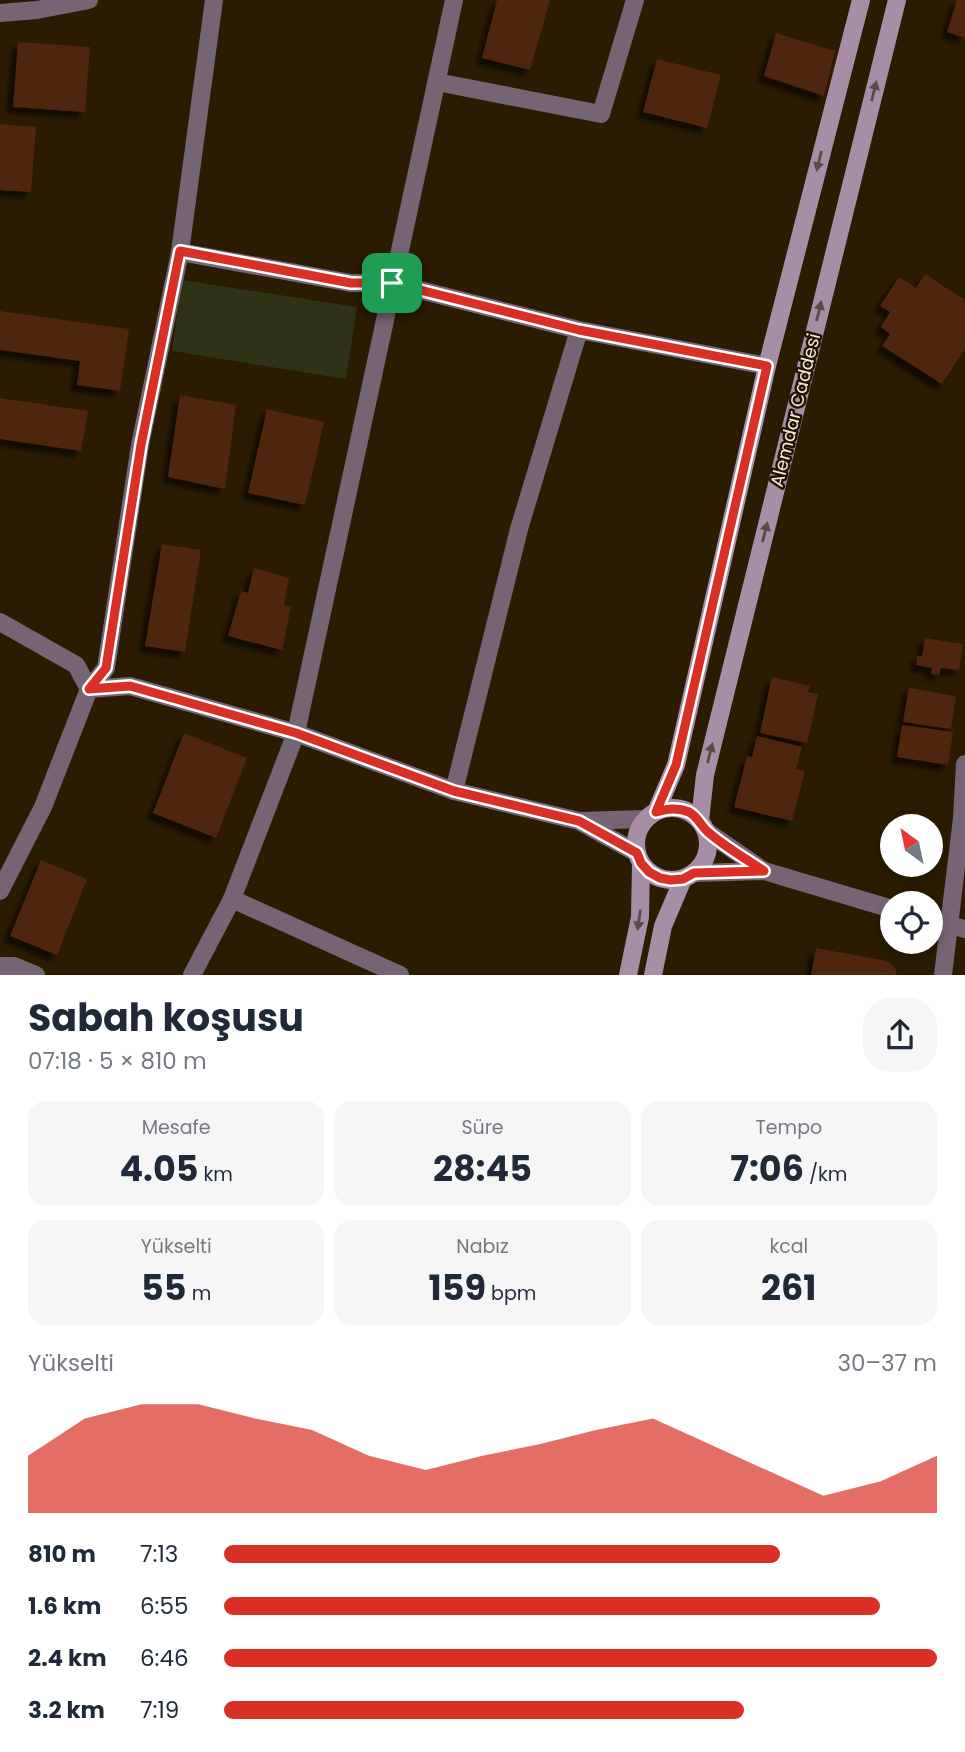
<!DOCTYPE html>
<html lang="tr">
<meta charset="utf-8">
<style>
:root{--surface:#fff;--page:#f6f6f7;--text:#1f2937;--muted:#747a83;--accent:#d93025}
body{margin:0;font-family:Poppins,sans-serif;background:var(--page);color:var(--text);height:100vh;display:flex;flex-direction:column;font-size:26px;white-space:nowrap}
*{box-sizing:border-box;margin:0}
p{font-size:23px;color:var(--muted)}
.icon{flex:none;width:38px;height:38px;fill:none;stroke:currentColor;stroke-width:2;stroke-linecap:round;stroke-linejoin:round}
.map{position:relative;height:975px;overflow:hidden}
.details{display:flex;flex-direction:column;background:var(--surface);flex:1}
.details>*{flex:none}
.needle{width:46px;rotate:327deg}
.buttons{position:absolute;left:880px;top:814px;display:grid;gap:14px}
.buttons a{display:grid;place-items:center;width:63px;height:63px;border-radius:50%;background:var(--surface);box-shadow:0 4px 10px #0003;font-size:35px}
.pin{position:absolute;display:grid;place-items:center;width:60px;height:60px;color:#fff;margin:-30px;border-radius:14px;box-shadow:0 4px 10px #0006}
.round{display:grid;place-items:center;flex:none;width:74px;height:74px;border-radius:28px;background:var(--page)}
.headline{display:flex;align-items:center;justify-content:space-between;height:119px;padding:0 28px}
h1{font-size:38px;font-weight:700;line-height:52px}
.stats{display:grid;grid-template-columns:repeat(3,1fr);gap:10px;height:119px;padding:7px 28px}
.stats div{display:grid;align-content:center;border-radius:18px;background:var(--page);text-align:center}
.stats b{font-size:35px;font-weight:700}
.stats small{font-size:19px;font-weight:400}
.stats p{font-size:19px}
.chart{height:196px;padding:14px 28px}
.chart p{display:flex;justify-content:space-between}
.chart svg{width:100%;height:126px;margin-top:7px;fill:var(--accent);opacity:.7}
ul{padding:0 28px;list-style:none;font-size:23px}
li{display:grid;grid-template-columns:112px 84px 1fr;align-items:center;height:52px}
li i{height:18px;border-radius:9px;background:var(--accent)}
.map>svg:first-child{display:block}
</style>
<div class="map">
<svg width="965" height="975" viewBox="0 0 965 975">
<defs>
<filter id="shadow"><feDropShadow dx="-6" dy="6" stdDeviation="2" flood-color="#0009"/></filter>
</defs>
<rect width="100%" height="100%" fill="#2a1b01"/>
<path fill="#2f3217" d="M182,280L357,307L346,379L172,351Z"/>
<g fill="#4d260a" filter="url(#shadow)">
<path d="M497,0H550L530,70L482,58Z"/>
<path d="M957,0H965V38L947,32Z"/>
<path d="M776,33L835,51L824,96L764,76Z"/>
<path d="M18,42L90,47L85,112L13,107Z"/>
<path d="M657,59L721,75L707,128L643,112Z"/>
<path d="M0,124L36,127L31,192L0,190Z"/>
<path d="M925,274L965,300V349L942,384L882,346L890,334L881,327L890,312L880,306L899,277L916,288Z"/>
<path d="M0,311L129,329L120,391L77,385L80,361L0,350Z"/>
<path d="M180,395L236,405L225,489L168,477Z"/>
<path d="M0,398L88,411L81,451L0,439Z"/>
<path d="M267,409L324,422L305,505L248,493Z"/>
<path d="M162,544L201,550L185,652L145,646Z"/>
<path d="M254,568L289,578L284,605L291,607L282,650L228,636L241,591L248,593Z"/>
<path d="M925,638L963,644L959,670L941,668L939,675L931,674L932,668L916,665L917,656H922Z"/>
<path d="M772,677L810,686L808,692L818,694L807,743L760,733Z"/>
<path d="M909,688L956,696L951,729L903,722Z"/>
<path d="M902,725L953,732L948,765L897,757Z"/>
<path d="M184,733L247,758L216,838L153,813Z"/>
<path d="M757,736L802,747L796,769L805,771L792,821L734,807L747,756L752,757Z"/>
<path d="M41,860L87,879L57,955L10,936Z"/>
<path d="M816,948L888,961L896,970L897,975H811Z"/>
</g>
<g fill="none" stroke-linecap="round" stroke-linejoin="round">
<g stroke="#756474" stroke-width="18">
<path d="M214,0L180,252L351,283H392L579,330L767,366"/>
<path d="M0,13L37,10L89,0"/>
<path d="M437,82L601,114L635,0"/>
<path d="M180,252L140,445L106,668L89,689L130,686L296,733L232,899L192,975"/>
<path d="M0,622L76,665L89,689L43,807L0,891"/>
<path d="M454,791L519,529L579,330"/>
<path d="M232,899L400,975"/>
<path d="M0,966H14L36,975"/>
<path d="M943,975L962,818L965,764"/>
</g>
<g stroke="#756474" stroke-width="18">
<path d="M454,0L296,733L454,791L579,821L637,853"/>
<path d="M579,821L646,819"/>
<path d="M706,831L764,871"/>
<path d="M694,873L764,871L892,909"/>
<path d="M931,920L965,929"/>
</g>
<g stroke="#a78da6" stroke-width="18">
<circle cx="672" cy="844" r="36"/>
<path d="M656,812L676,765L767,366L861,0"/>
<path d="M700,820L705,775L897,0"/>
<path d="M628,975L640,917L641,863"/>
<path d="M653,975L663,926L683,879"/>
</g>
</g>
<defs><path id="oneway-solid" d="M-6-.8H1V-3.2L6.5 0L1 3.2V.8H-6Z" transform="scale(1.75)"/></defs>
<g fill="#5d494b">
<use href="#oneway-solid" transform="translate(874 91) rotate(-76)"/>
<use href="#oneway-solid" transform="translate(819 161) rotate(104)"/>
<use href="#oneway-solid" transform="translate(819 311) rotate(-76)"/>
<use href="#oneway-solid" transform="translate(765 532) rotate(-76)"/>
<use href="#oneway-solid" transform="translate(710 753) rotate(-76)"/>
<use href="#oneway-solid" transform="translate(639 920) rotate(98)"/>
</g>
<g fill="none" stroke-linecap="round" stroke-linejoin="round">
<g stroke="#fff" stroke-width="14">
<path id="route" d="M180,251L351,283H392L579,330L767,366L676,765L656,812C667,809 677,807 689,812C698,817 701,826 708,832C725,847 745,858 764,871L694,873L683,879L671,880L660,878L649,872L641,863L637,853L579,821L454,791L296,733L130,686L89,689L106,668L141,445Z"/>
</g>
<use href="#route" stroke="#d93025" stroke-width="9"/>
</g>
<g text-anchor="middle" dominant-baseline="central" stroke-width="5" stroke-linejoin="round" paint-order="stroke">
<g font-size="18" fill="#f4eada" stroke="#201200">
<text transform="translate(795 410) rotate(-76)">Alemdar Caddesi</text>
</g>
</g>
</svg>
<div class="buttons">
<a><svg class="needle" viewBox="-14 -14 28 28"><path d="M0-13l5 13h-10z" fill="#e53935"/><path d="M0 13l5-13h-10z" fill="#747a83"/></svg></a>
<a><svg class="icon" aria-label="locate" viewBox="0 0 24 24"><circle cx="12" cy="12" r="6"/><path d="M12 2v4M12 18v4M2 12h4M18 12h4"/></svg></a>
</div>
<div class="pin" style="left:392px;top:283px;background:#1e9e55"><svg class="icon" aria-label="arrive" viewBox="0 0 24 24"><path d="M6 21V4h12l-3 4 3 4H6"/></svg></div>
</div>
<section class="details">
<div class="headline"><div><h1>Sabah koşusu</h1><p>07:18 · 5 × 810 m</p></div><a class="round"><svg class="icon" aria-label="share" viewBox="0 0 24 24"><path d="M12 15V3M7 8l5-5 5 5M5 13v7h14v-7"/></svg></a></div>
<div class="stats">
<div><p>Mesafe</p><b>4.05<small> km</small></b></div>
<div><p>Süre</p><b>28:45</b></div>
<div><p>Tempo</p><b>7:06<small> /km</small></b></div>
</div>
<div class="stats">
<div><p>Yükselti</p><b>55<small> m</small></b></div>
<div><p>Nabız</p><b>159<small> bpm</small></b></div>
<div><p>kcal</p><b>261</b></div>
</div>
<div class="chart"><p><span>Yükselti</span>30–37 m</p>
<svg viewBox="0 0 160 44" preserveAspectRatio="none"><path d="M0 44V24L10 11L20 6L30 6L40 11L50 15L60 24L70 29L80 24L90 20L100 15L110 11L120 20L130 29L140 38L150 33L160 24V44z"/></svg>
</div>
<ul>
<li><b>810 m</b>7:13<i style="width:78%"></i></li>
<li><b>1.6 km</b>6:55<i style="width:92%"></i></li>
<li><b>2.4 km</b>6:46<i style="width:100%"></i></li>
<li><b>3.2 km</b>7:19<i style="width:73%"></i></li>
</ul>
</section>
